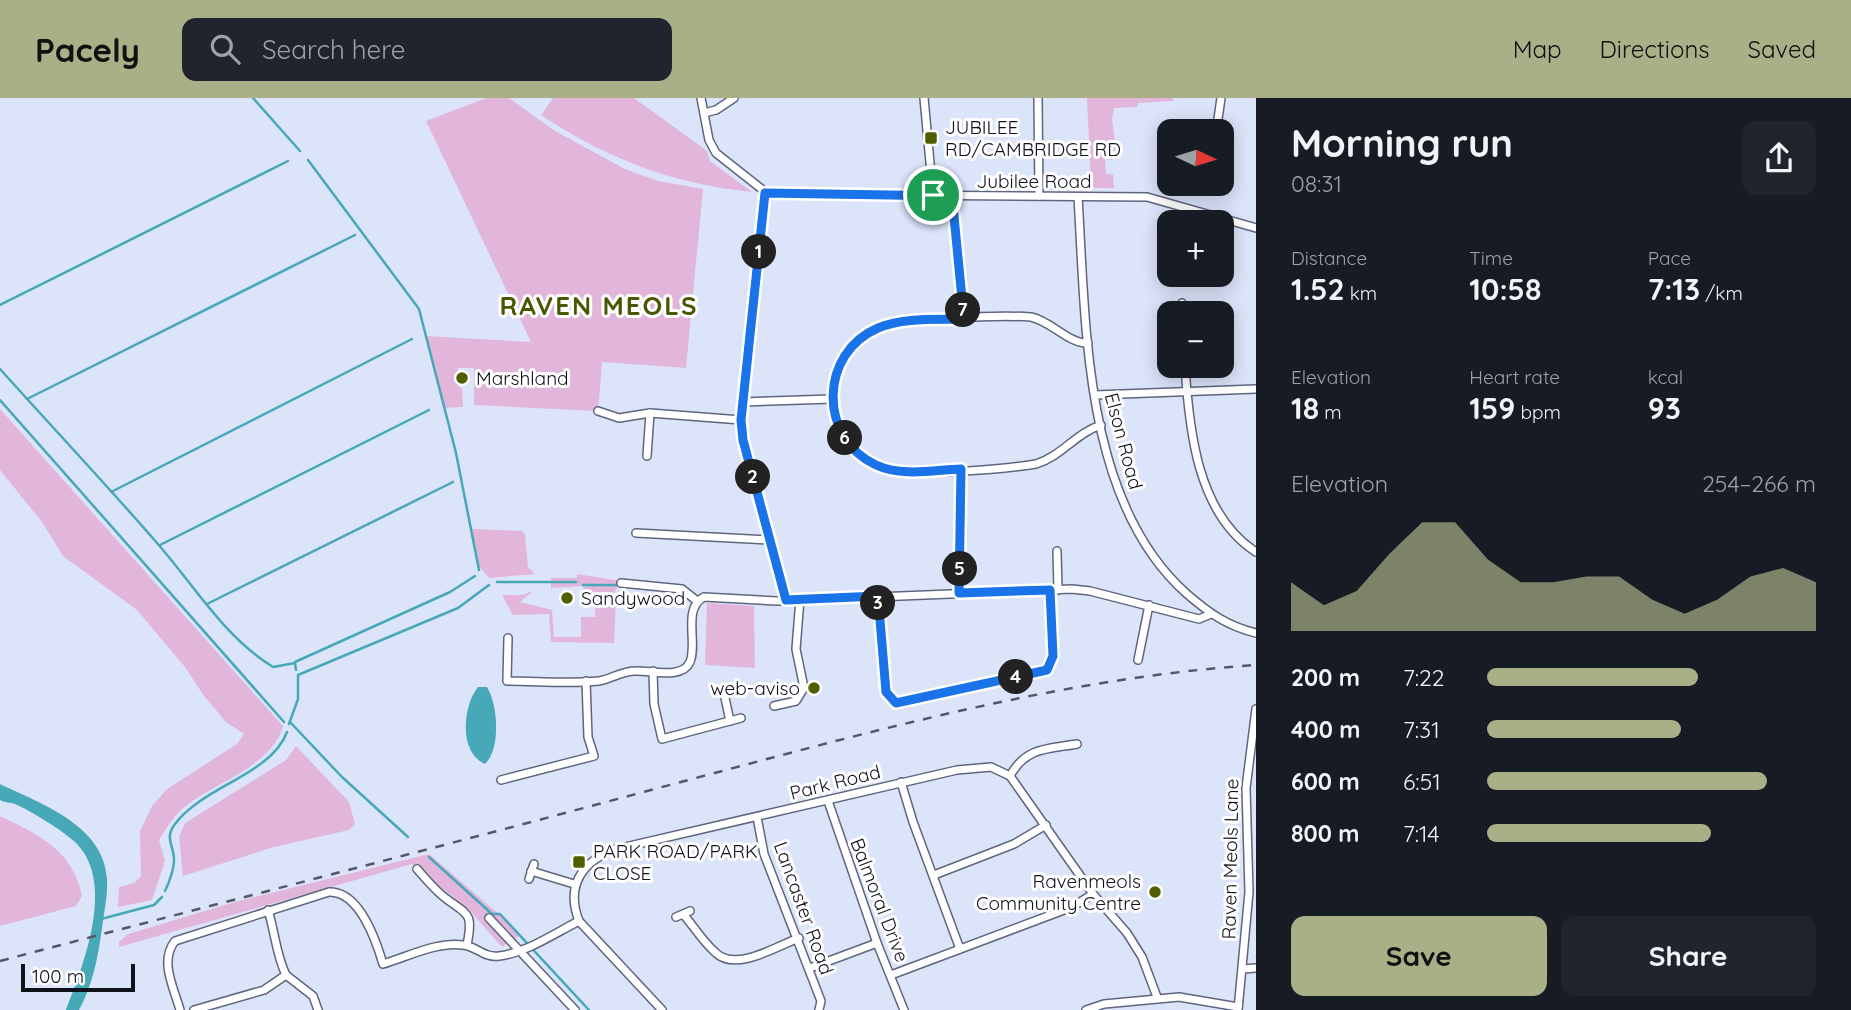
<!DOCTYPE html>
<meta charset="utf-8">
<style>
:root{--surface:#171b24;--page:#20242c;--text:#f1f3f6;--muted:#9ea1a6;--accent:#a9b087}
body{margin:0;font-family:Quicksand,sans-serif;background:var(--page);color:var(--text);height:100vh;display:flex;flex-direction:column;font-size:26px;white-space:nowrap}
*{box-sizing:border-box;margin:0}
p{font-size:23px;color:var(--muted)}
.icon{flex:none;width:38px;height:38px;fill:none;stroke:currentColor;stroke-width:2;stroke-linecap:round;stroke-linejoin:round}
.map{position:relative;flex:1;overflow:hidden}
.details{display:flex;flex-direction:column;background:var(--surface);width:595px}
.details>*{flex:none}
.needle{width:46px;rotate:94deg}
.buttons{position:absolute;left:1157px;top:21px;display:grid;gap:14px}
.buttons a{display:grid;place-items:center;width:77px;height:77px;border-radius:14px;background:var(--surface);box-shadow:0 4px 18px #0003;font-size:35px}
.scale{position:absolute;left:21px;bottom:18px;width:114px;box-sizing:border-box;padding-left:7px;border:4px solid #0f111b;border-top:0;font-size:19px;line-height:24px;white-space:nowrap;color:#0f111b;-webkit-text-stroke:5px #fff;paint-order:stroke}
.pin{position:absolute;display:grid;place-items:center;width:60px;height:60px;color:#fff;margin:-30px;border:4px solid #fff;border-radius:50%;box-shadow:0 2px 7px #0007}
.km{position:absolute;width:35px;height:35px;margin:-18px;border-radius:50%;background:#222;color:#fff;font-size:19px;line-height:35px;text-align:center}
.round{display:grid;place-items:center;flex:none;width:74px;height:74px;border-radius:14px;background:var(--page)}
.overview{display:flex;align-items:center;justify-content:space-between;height:119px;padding:0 35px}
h1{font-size:38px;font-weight:800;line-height:52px}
.figures{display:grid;grid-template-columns:repeat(3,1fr);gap:10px;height:119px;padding:7px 35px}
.figures div{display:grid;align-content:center}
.figures b{font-size:30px;font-weight:800}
.figures small{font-size:19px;font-weight:400}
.figures p{font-size:19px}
.chart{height:196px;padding:14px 35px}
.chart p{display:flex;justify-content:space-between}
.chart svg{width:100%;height:126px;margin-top:7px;fill:var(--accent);opacity:.7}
.primary-button{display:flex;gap:14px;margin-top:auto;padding:14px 35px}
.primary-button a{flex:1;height:80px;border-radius:14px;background:var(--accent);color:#111;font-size:28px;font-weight:800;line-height:80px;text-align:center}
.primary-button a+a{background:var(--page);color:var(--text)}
ul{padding:0 35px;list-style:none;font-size:23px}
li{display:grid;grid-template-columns:112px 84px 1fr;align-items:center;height:52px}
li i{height:18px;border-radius:9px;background:var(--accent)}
header{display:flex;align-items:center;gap:42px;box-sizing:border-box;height:98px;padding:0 35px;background:var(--accent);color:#111}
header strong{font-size:33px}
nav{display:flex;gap:38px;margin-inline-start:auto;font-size:24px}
.search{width:490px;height:63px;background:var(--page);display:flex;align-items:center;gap:18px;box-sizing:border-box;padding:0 24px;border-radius:14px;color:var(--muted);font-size:26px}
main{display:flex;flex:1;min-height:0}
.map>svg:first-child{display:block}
</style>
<header>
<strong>Pacely</strong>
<div class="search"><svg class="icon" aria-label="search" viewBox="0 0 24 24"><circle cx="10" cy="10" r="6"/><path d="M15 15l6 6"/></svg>Search here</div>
<nav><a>Map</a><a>Directions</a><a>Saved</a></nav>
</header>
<main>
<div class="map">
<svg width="1256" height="912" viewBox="0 0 1256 912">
<rect width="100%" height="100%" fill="#dce4fa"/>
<g fill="#e2b6db">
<path d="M486,0H509L555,33L625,71L658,83L703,91L686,270L602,264L598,313L474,307V270H458L456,285L462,291L463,309L443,310L425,238L531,244L426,23Z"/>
<path d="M553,0H634L707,53L710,63L752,94C673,86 607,61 541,17Z"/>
<path d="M1087,0H1173V3L1138,5L1137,9L1114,10L1112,20L1116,53H1113V62L1105,61L1106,76H1113L1114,90H1091Z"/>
<path d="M0,311L283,628C272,668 218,683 187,707C175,716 167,729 159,742L165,763L152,802L118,809L119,789L134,785L141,778L140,733L152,708L167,691L237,646L244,636L226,624L204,598L185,569L137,512L63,458L42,424L0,372Z"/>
<path d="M472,431L522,433L525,436L528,469L535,476L489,480L477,466Z"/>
<path d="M577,476L621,483L611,500L616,504L614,545L551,544L549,516L513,517L502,497H522L533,493L520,504L552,512L554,539H581V519H595V503L600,498L588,497L582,488L551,490V480H577Z"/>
<path d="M707,505L754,508L755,570L705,567Z"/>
<path d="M296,648L349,704L355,726L349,732L274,749L183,778L179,739L185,725L286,662Z"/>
<path d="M0,718C39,737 73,752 82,798L76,808L0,828Z"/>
<path d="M429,756L501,818L519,838L502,849L471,814L412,766L119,849V844L128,836L235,804Z"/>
</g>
<g fill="#47a8b8">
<path d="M478,589H487C498,607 501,651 485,666C458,655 463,607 478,589Z"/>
<path d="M0,686C41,706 104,727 107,781C108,797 104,814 102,830C98,859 93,886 79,912H66C83,868 117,784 75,744C62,732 31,713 15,706C10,704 5,705 0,702Z"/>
</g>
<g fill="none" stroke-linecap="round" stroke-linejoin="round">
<g stroke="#47a8b8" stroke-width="2.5">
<path d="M253,0L300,53"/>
<path d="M308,62L419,211L456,355L479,472"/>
<path d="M0,207L288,63"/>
<path d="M0,271C52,329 106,386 157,445C194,487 224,539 273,569L295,565L296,572"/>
<path d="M27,301L355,137"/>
<path d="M0,302L284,624"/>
<path d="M111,394L412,241"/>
<path d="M160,447L429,312"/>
<path d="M497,484H576"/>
<path d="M583,487H619"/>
<path d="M207,506L453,384"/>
<path d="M295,564L450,494L475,478"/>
<path d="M290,624L342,679L408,739"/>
<path d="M289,626L298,601V577L458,510L489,487"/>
<path d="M429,759L492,816H500L589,912"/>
<path d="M165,793C169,785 174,771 174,762C174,747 164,740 175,726C203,688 271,677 287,634"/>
<path d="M101,821L154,807L162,799"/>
</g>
<g stroke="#5e667e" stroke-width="10">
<g id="minor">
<path d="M701,0L709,42L716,55L768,96L1147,99L1256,130"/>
<path d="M924,0L933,97"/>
<path d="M1038,0L1039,98"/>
<path d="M704,15L716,12L734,0"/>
<path d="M1218,21L1221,0"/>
<path d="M765,95L741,322L743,342L786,502"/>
<path d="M952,98L964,221"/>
<path d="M1078,99C1086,226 1083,404 1187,496C1209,515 1227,528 1256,535"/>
<path d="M1182,205V215"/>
<path d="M1088,245C1069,246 1051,223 1031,219C1001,217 900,220 876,231C814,259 821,351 887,371C915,379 1005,371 1036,366C1062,358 1076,335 1101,327"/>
<path d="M1185,268C1189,331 1197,416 1256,454"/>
<path d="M1095,297L1256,291"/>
<path d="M743,304L832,301"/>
<path d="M598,313L619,320L650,315"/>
<path d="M647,358L650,315L741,322"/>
<path d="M636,435L770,442"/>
<path d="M1057,453L1058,492"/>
<path d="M621,485L682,491L697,503"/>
<path d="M959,495L961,371"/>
<path d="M878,498L886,594L891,602L899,605L1047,571L1053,562L1050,492"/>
<path d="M508,540L507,583C537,583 569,586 599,583C611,581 622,573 635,573C650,572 682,582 690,564C698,545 682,510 704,499L777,503L1072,491L1090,493L1199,521L1211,516"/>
<path d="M1138,562L1149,507"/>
<path d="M653,573L654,606L662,641L741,620"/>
<path d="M725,600L730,623"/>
<path d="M774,608L796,603L804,590L796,551L800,501"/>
<path d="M1010,678C1026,649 1047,651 1077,646"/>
<path d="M501,682L594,658L588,639L586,583"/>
<path d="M901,684L913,724L960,851"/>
<path d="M828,703L877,845L904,912"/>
<path d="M757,719L764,756L821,903L819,912"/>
<path d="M417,771C424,779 435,792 444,799C467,817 474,813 467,847"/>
<path d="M531,773L574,786"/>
<path d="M934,777L1014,746L1046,727"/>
<path d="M529,781L534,766"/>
<path d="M684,817C694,829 704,845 716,855C736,874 777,848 799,840"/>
<path d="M676,819L690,813"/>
<path d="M489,820L575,912"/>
<path d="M810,870L877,845"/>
<path d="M1243,871L1256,870"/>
<path d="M286,877L313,898L318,912"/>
<path d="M891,877L1072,809L1093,796"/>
<path d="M180,912C174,890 159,863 175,843L329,794C359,793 376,842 383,866C407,859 438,843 463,847C476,848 484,860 499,858C526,855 555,835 579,823"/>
<path d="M194,912L264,892L286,877C276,857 275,834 268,812"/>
<path d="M662,912L579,823C566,789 580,766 612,752L957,672L991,669L1010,678L1093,796L1127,835L1142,859L1157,899"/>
<path d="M1086,912L1104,906L1179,899L1238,909"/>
<path d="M1238,912L1249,794L1246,690L1256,611"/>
</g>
</g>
<use href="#minor" stroke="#fff" stroke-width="7"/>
<path stroke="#545866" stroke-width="2.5" stroke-dasharray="9 9" stroke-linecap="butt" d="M0,863C216,806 432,751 647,693C848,640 1048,581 1256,567"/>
</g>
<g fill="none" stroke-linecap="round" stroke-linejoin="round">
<g stroke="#fff" stroke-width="14">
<path id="route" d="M765,95L952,98L964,221C937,222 904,219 878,230C819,255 818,340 876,367C902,379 934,372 961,371L959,495L1050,492L1053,558L1047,572L896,605L886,594L878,498L786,502L743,342L741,322Z"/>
</g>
<use href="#route" stroke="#1a73e8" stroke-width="9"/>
</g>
<g fill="#515f00" stroke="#fff" stroke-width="2.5">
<rect x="924" y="33" width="14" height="14" rx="3.5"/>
<circle cx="462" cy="280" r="7"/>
<circle cx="567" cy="500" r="7"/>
<circle cx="814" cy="590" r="7"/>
<rect x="572" y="757" width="14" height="14" rx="3.5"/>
<circle cx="1155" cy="794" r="7"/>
</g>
<g text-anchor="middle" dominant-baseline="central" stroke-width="6" stroke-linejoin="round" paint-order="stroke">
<g font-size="19" fill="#0f111b" stroke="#fff" text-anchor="start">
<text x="945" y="29">JUBILEE<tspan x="945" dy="22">RD/CAMBRIDGE RD</tspan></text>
<text x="476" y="280">Marshland</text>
<text x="581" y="500">Sandywood</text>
<text x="800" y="590" text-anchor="end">web-aviso</text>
<text x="593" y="753">PARK ROAD/PARK<tspan x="593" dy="22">CLOSE</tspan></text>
<text x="1141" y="783" text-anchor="end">Ravenmeols<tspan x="1141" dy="22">Community Centre</tspan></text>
</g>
<g font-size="19" fill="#0f111b" stroke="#fff">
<text x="1034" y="83">Jubilee Road</text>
<text transform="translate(1124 343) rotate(75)">Elson Road</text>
<text transform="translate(835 684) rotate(-14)">Park Road</text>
<text transform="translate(1230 761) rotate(-89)">Raven Meols Lane</text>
<text transform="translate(880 802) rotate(69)">Balmoral Drive</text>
<text transform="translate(804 810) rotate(70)">Lancaster Road</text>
</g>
<g font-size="26" font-weight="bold" letter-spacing="2" fill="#4a5701" stroke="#fff">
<text x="599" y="207">RAVEN MEOLS</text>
</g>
</g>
</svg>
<div class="buttons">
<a><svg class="needle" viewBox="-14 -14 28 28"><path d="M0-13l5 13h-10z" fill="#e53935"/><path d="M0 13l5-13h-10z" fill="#9ea1a6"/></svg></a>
<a>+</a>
<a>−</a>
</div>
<div class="scale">100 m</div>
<div class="pin" style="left:933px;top:97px;background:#1e9e55"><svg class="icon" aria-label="arrive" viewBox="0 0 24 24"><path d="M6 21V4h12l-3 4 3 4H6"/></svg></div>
<b class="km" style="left:759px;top:154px">1</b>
<b class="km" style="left:753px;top:379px">2</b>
<b class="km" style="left:878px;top:505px">3</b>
<b class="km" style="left:1016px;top:579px">4</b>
<b class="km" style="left:960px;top:471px">5</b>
<b class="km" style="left:845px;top:340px">6</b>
<b class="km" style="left:963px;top:212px">7</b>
</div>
<section class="details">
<div class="overview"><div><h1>Morning run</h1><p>08:31</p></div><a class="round"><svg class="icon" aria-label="share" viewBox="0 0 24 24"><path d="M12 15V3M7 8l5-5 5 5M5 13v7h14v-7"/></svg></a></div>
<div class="figures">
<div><p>Distance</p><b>1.52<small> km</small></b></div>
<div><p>Time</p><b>10:58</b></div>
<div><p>Pace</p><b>7:13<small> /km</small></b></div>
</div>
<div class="figures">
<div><p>Elevation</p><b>18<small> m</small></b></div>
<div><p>Heart rate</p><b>159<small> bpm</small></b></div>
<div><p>kcal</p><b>93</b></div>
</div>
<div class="chart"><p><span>Elevation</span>254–266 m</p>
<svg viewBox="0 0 160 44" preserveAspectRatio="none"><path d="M0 44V27L10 35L20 30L30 17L40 6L50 6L60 19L70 27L80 27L90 25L100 25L110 33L120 38L130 33L140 25L150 22L160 27V44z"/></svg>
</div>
<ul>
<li><b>200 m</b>7:22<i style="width:64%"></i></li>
<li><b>400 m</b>7:31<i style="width:59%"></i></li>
<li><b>600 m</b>6:51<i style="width:85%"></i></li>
<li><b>800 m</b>7:14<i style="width:68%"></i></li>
</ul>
<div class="primary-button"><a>Save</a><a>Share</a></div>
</section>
</main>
